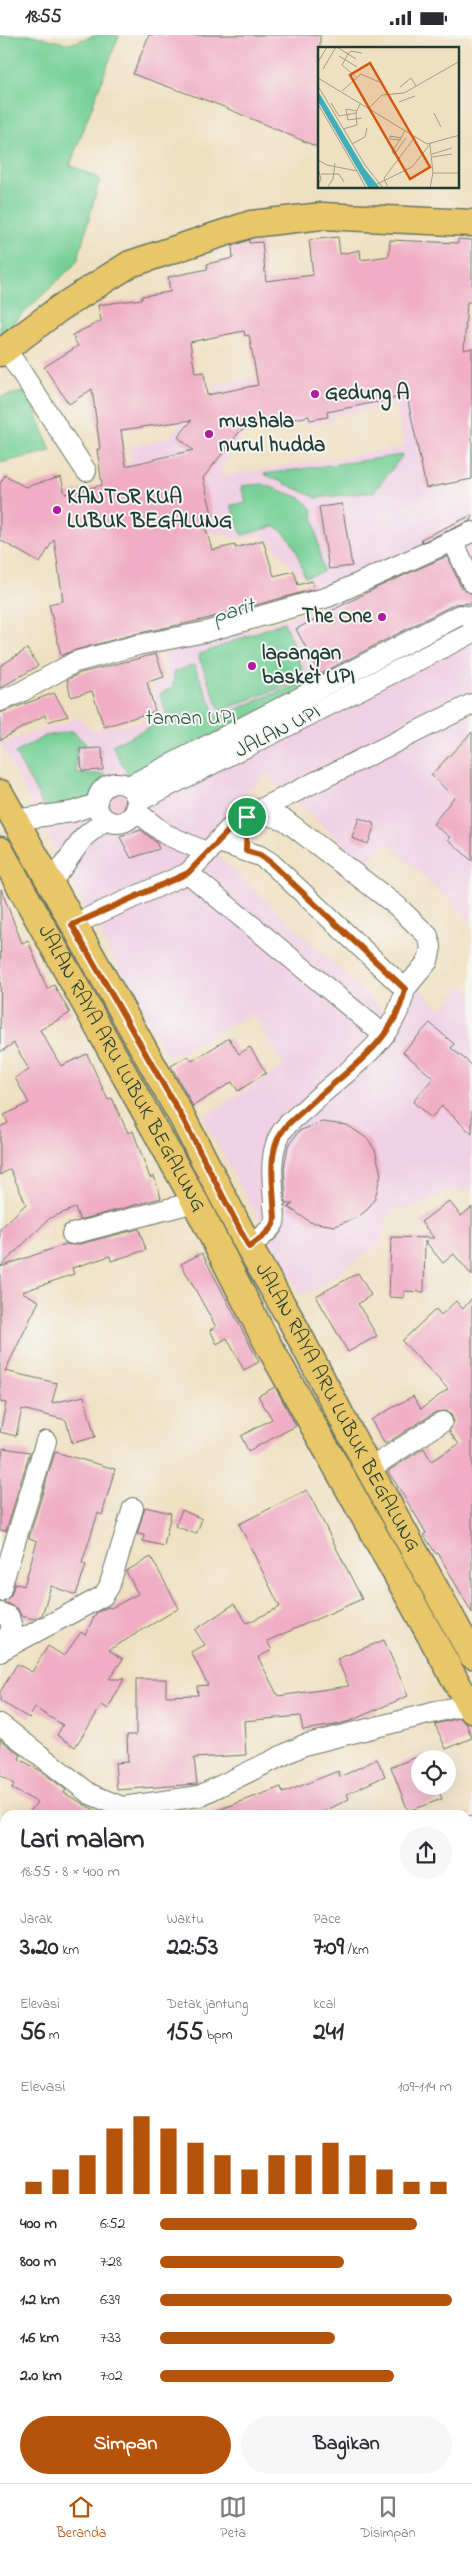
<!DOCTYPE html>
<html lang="id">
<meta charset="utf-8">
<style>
:root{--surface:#fff;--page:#f7f7f7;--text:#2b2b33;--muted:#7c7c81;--line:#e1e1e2;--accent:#b45309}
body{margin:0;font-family:"Indie Flower",sans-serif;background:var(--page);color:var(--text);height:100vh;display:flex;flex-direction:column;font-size:19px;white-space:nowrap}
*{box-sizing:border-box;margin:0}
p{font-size:16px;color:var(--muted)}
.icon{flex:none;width:28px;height:28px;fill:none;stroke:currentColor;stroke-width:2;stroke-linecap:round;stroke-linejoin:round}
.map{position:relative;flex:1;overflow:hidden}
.drawer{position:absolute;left:0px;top:1775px;width:472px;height:674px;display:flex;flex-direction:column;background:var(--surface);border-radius:15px 15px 0 0;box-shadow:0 5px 20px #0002}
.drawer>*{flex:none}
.buttons{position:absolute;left:411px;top:1715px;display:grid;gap:10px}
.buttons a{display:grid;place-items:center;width:45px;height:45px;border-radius:50%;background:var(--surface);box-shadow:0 5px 20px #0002;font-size:25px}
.pin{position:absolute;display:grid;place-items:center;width:42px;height:42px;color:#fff;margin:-21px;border:2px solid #fff;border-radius:50%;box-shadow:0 1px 5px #0007}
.round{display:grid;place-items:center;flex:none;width:52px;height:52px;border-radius:26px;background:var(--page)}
.summary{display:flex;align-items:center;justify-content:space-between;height:85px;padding:0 20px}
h1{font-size:28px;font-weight:800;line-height:38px}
.stats{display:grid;grid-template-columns:repeat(3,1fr);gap:8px;height:85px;padding:5px 20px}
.stats div{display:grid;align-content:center}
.stats b{font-size:25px;font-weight:800}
.stats small{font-size:14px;font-weight:400}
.stats p{font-size:14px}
.chart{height:140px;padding:10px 20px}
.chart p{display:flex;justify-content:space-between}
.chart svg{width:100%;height:90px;margin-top:5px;stroke:var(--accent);stroke-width:6}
.action{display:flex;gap:10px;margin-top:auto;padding:10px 20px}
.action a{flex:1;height:58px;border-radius:30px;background:var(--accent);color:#fff;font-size:20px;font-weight:800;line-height:58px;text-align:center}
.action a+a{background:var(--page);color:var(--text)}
ul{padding:0 20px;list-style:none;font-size:16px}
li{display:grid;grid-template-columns:80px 60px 1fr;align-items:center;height:38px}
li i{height:12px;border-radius:6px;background:var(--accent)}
.status{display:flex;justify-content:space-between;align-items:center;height:35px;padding:0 25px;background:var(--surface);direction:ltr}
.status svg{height:14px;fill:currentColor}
.tabs{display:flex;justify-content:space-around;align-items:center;height:70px;border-top:1px solid var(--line);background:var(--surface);font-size:14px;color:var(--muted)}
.tabs a{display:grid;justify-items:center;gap:2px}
.tabs .on{color:var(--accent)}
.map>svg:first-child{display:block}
</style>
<div class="status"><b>18:55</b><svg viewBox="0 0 49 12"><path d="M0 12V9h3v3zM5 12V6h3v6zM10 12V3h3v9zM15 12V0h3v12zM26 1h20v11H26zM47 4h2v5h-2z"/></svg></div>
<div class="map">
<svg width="472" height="2448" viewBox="0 0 472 2448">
<rect width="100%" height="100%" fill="#f6f6f2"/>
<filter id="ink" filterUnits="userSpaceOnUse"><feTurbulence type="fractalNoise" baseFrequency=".02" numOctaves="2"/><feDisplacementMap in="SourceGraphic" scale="10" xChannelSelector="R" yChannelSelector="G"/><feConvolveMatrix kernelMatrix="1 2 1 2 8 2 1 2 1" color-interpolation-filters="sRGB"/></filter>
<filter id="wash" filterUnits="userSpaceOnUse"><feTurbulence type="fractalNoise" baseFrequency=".0096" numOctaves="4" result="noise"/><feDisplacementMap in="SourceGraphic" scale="20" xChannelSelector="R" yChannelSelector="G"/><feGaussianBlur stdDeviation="1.12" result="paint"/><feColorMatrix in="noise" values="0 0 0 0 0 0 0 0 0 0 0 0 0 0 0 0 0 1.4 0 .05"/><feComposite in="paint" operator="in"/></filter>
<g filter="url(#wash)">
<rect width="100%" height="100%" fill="#efe0c1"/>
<path fill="#f0d0e4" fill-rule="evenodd" d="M472,304V887L387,807L365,830L266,738L202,806L389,980L417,951L441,974L464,950L472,958V1156H449L410,1174L395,1173L385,1190L381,1208L318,1253L301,1260L202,1082L284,1031L253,979L168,1023L64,833L0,708L79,683L92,695L157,684L152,649L169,641L159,617L211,608L320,572L312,544L299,540L264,500L236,504L214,497L131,511L111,434L131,426L129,412L169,403L201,361L215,358L213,350ZM395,369L404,412L222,441L220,436L243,398L304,386L305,391L333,386V382ZM402,420L374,457L328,464ZM194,631L216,682L315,642L129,742L112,710L168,684L173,652ZM73,696L85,709L76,712L77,739H105L97,756L73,772Z"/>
<g fill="#76d096" stroke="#4a8665">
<path d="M0,0H33L69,9L97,0H119L70,130L100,144L77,227L0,301Z"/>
<path d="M28,356L51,416L0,428V362Z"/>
<path d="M403,420L374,457L317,463L264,439Z"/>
<path d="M262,449L301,463L312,473L323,537L305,542C298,521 295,503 275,491L242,500L231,470L246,468L241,451Z"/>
<path d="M284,587L306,643L220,676L198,620Z"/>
<path d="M194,630L217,682L315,642L317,647L129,742L112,710L168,684L160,659L173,652L174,637Z"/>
<path d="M73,696L86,709L76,712L77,739H105L102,748L90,763L51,772L42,768L15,718L45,701Z"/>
</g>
<g id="blocks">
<g fill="#f0adc5" fill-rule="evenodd">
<path d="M149,0H320V113L219,70L133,39Z"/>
<path d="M338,202L340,219L360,215L361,225L389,221L390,205L458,208V204L472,205V267H467L464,315L472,313V444L426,453L407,361L327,377L328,382L310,385L309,381L241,395L203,443L213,482L203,484L212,515L235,510V513L263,505L274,541L294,536L298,550L312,546L314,554L202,585L135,599L72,616L61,621L49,569L63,566L54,504L40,528L0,505V449L5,440L25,452L61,442L65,459L102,450L97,414H100L92,354L69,369L44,332L78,311L72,300L101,286L98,270L142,264V261L170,257L168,242L208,234L207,229L233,223L232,211L249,205V208L262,207L266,246L313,240L309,205ZM244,296L245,301L249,300L258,350L207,360L204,337L195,338L190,307ZM192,385L178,402L193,415L126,431L121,395Z"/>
<path d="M342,469L352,531L329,534L319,472Z"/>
<path d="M472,480V485L422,507L421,504Z"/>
<path d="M447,521L461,552L472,559V568L455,569L320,639L296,594L376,553Z"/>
<path d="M27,614L38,631L0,653V631Z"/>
<path d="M156,619L164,642L147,647L155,676L104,692L92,656L71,662L67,645L80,638Z"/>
<path d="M54,658L68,681L47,687L45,680L0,705V678Z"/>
<path d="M472,697V826L448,804L450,802L433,789L454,762L431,740Z"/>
<path d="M102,713L103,735L82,736L80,714Z"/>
<path d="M118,756L126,762L124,775L126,782L122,794L116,788L114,778L107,774L106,762L111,758Z"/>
<path d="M359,783L375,789L368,809L352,803Z"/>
<path d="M141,795L156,807L159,814L131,823L120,802Z"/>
<path d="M1,854L22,908L28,905L47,954L54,950L70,978L40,995L61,1031L87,1019L108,1065L112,1063L128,1098L133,1096L150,1143L154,1141L161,1163L80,1185L75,1173L50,1183L0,1232L66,1209L75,1210L139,1194L146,1215L111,1226L110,1221L72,1233L74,1239L22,1257L39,1266L5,1336L57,1348L52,1368L84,1361L95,1402L72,1408L66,1385L22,1374L16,1401L0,1397L6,1368L0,1367V1194L26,1169L10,1134L0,1140V1092L8,1088L4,1080L29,1068L15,1043L29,1035L14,1008L0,1017Z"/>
<path d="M430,988L454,1009L451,1013L472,1030V1099L442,1071L431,1083L413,1067L433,1043L403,1017Z"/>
<path d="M229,1003L239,1019L250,1012L266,1038L238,1056L232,1047L193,1071L171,1031L188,1021L192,1026Z"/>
<path d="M322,1087L347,1090L368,1104L375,1115L381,1139L375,1163L368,1174L358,1182L335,1191L310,1187L288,1172L293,1169H286L284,1133L288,1111L299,1096Z"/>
<path d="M449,1166L461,1181L472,1172V1241L454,1219L443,1228L425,1206L424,1257L404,1256V1263L389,1262L391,1202L434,1203L421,1187Z"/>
<path d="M202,1218L259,1327L244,1335L227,1303L217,1309L210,1295L216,1292L181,1229Z"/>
<path d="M358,1238L371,1260L358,1269L377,1301L348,1317L316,1261Z"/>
<path d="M472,1263V1578L438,1518L436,1519L424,1500L426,1498L418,1484L388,1436L424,1413L431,1426L459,1409L449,1396L454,1387L452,1381L447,1376L436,1377L385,1409L371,1385L413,1361L421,1374L448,1354L402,1306L436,1274L441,1280L456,1266L463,1274Z"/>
<path d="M275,1352L296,1391L248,1416L241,1401L272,1384L258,1361Z"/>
<path d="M3,1413L30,1417L6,1496L0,1495V1434Z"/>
<path d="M55,1417L115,1434L102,1480L98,1478L82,1528L86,1530L76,1560L51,1551L42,1580L34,1584L21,1581L18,1574L4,1567L11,1560L15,1548L24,1551L37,1506L29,1503Z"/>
<path d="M307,1455L362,1564L267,1606L272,1615L258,1622L278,1661L349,1651L337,1624L384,1605L408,1661L350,1686L335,1690L303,1695L300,1681L244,1686L246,1720L194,1723L197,1749L117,1755L115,1728L128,1727L127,1700H136V1644H166V1661L198,1660L197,1651L208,1650L191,1617L205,1610L195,1595L234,1569L247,1588L280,1572L239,1489Z"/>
<path d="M145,1472L171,1478L164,1511L143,1506L144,1500L137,1499Z"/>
<path d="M182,1475L202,1484L196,1499L175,1491Z"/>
<path d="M151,1522L179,1573L109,1615L123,1624L109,1644H124L108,1674L102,1670L75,1712L57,1700L63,1690L35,1673L29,1683L0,1666V1657L17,1629L32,1637L48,1611L64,1621L81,1597L85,1600L96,1578L108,1572L111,1573L138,1559L126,1536Z"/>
<path d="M460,1683L466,1688L472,1703L446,1714L435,1689Z"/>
<path d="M0,1704L21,1720L19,1724L41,1736L66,1755L64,1758L103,1780H28L37,1767L12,1754L14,1749L0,1740Z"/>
<path d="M425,1719L427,1724H420V1751H437L442,1764L408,1776L391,1732Z"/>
<path d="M377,1724L385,1741L347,1759L349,1764L317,1780H210V1778L281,1752L283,1758L338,1736L340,1742Z"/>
</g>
</g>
</g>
<g filter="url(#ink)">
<use href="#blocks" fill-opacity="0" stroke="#687665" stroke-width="1"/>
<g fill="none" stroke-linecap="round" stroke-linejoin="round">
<g stroke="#687665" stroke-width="22">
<g id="minor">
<path d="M6,314L86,436"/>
<path d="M453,506L472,547"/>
<path d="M0,666L21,657L75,627L138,610L205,597L328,562L472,497"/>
<circle cx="117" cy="768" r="20"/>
<path d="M129,751L460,580L472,582"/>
<path d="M137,767L472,598"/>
<path d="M136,776L165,799L208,818"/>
<path d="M14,785L72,777L96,769"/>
<path d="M219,807L260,821L271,828L405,954L428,926L431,912L428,901L397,871L285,785L267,780L247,781"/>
<path d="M188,838L384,1000"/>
<path d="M51,848L84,802L105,785"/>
<path d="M72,890L188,838L229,794L247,781L472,669"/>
<path d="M72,1199L195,1167"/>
<path d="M249,1212C256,1205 270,1197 274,1188C276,1183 274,1175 274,1169C273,1146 268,1119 281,1098C286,1089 297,1081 305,1074C343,1037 394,1010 405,954"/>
<path d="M369,1434L442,1387"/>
<path d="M0,1556L46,1406"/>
<path d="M0,1578L9,1582L12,1593L0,1617"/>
<path d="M0,1616L103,1561L109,1552L133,1473"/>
<path d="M0,1689L90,1759L122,1772L199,1761L304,1710L468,1669"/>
<path d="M468,1793L472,1791"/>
<path d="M0,2298L5,2306"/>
<path d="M468,2334H472"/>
<path d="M396,2444L397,2448"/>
</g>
</g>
<g stroke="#687665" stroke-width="29">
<g id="major">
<path d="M0,318L60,273L130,229L251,189L322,181L472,188"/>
<path id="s1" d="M0,758L183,1084L249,1212L291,1285L369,1434L472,1620"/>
<path id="s2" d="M0,815L195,1167L264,1302L472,1675"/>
</g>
</g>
<path stroke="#687665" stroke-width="3" stroke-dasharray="1 4" stroke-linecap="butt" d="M0,1970L5,1983"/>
<use href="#minor" stroke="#fff" stroke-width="20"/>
<use href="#major" stroke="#e9c769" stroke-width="26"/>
</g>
</g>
<g fill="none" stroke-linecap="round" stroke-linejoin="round" filter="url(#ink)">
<g stroke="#fff" stroke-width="10">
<path id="route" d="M247,782L246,816L260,820L271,828L405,954C394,1010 343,1037 305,1074C297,1081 286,1089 281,1098C268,1119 273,1146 274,1169C274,1175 276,1183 274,1188C270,1198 257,1205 249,1212L183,1084L72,890L188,838L233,791Z"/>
</g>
<use href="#route" stroke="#b45309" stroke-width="6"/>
</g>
<g fill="#b5179e" stroke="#f6f6f2" stroke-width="2">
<circle cx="315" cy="359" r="5"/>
<circle cx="209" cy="399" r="5"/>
<circle cx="57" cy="475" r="5"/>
<circle cx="382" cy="582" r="5"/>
<circle cx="252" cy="631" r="5"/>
</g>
<g text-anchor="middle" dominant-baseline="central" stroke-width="4" stroke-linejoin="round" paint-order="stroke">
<g font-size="21" font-weight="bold" fill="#1f3d34" stroke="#f6f6f2" text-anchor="start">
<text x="325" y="359">Gedung A</text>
<text x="219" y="387">mushala<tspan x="219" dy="24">nurul hudda</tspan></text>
<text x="67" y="463">KANTOR KUA<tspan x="67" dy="24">LUBUK BEGALUNG</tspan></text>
<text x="372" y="582" text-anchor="end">The One</text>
<text x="262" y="619">lapangan<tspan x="262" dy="24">basket UPI</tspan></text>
</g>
<g font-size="21" fill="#305a48" stroke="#f6f6f2">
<text x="191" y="684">taman UPI</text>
</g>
<g font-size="21" fill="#1f3d34" stroke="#f6f6f2">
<text transform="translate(278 697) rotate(-27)">JALAN UPI</text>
<text stroke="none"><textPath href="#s2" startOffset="250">JALAN RAYA ARU LUBUK BEGALUNG</textPath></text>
<text stroke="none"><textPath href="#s1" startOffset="701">JALAN RAYA ARU LUBUK BEGALUNG</textPath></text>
</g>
<g font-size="22" font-style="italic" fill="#295f5d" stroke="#f6f6f2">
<text transform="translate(234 577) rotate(-17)">parit</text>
</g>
</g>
<g transform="translate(318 12)">
<rect width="141" height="141" fill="#efe0c1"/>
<path d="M0,44L46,121L62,141L50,140L0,54Z" fill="#3fadbc"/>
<path fill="none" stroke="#9c9f89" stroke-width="1" d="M19,0L30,7L24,18L38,30M21,9L39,20M38,12L30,7L33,4L44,6M0,15L9,0M5,22L18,0M0,31L109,97L142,88M0,39L47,118L65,141M82,40L93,31L98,39M24,44L43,27L61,35M81,55L97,49M13,56L21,69L38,66M0,57L39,124M51,61L64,48L86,46L142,14M39,64L28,62L30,73L44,71M116,66L123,80M25,82L39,78L38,66L42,57M83,93L72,92V89L83,91M34,97L47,90L49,81M112,98L115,126L112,141M77,106L88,91M114,107L134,101M77,108L74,105L87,84M114,110L134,107M0,113L9,118L39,124L48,141M0,121L3,132L0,138M115,126H142M3,127H21L26,135M9,141L15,132L17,116M51,141L94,120L113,96M70,141L66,131L97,90"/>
<path fill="#d45610" fill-opacity="0.15" stroke="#d45610" stroke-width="2.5" d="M52,16L112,120L92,132L32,28Z"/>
<rect width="141" height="141" fill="none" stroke="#1f3d34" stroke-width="2.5"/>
</g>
</svg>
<div class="buttons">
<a><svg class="icon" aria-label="locate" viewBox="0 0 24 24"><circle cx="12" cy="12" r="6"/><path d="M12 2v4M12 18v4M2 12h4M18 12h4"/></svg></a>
</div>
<div class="pin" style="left:247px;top:782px;background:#1e9e55"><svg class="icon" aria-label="arrive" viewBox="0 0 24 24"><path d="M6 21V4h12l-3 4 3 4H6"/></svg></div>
<section class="drawer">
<div class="summary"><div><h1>Lari malam</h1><p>18:55 · 8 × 400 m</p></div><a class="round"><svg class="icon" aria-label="share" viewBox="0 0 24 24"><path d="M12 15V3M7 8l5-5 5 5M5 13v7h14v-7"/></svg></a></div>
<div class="stats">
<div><p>Jarak</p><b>3.20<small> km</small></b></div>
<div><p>Waktu</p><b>22:53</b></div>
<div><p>Pace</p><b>7:09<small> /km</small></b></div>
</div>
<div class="stats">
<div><p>Elevasi</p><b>56<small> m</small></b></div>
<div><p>Detak jantung</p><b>155<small> bpm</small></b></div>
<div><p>kcal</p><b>241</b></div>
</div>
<div class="chart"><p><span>Elevasi</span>109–114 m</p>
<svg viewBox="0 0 160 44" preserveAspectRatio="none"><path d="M5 44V38M15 44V32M25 44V25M35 44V12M45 44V6M55 44V12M65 44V19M75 44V25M85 44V32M95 44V25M105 44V25M115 44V19M125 44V25M135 44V32M145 44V38M155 44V38"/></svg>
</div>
<ul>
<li><b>400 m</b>6:52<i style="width:88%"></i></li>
<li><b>800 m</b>7:28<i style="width:63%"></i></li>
<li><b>1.2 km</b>6:39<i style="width:100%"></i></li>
<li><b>1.6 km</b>7:33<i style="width:60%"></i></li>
<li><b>2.0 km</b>7:02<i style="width:80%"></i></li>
</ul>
<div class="action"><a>Simpan</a><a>Bagikan</a></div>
</section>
</div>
<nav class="tabs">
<a class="on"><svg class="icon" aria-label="home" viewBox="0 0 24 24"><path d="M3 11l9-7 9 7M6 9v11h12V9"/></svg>Beranda</a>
<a><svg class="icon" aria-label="map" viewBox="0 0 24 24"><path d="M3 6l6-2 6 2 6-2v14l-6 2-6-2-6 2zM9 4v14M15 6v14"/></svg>Peta</a>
<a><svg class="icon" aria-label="saved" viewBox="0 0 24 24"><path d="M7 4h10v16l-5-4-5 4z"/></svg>Disimpan</a>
</nav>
